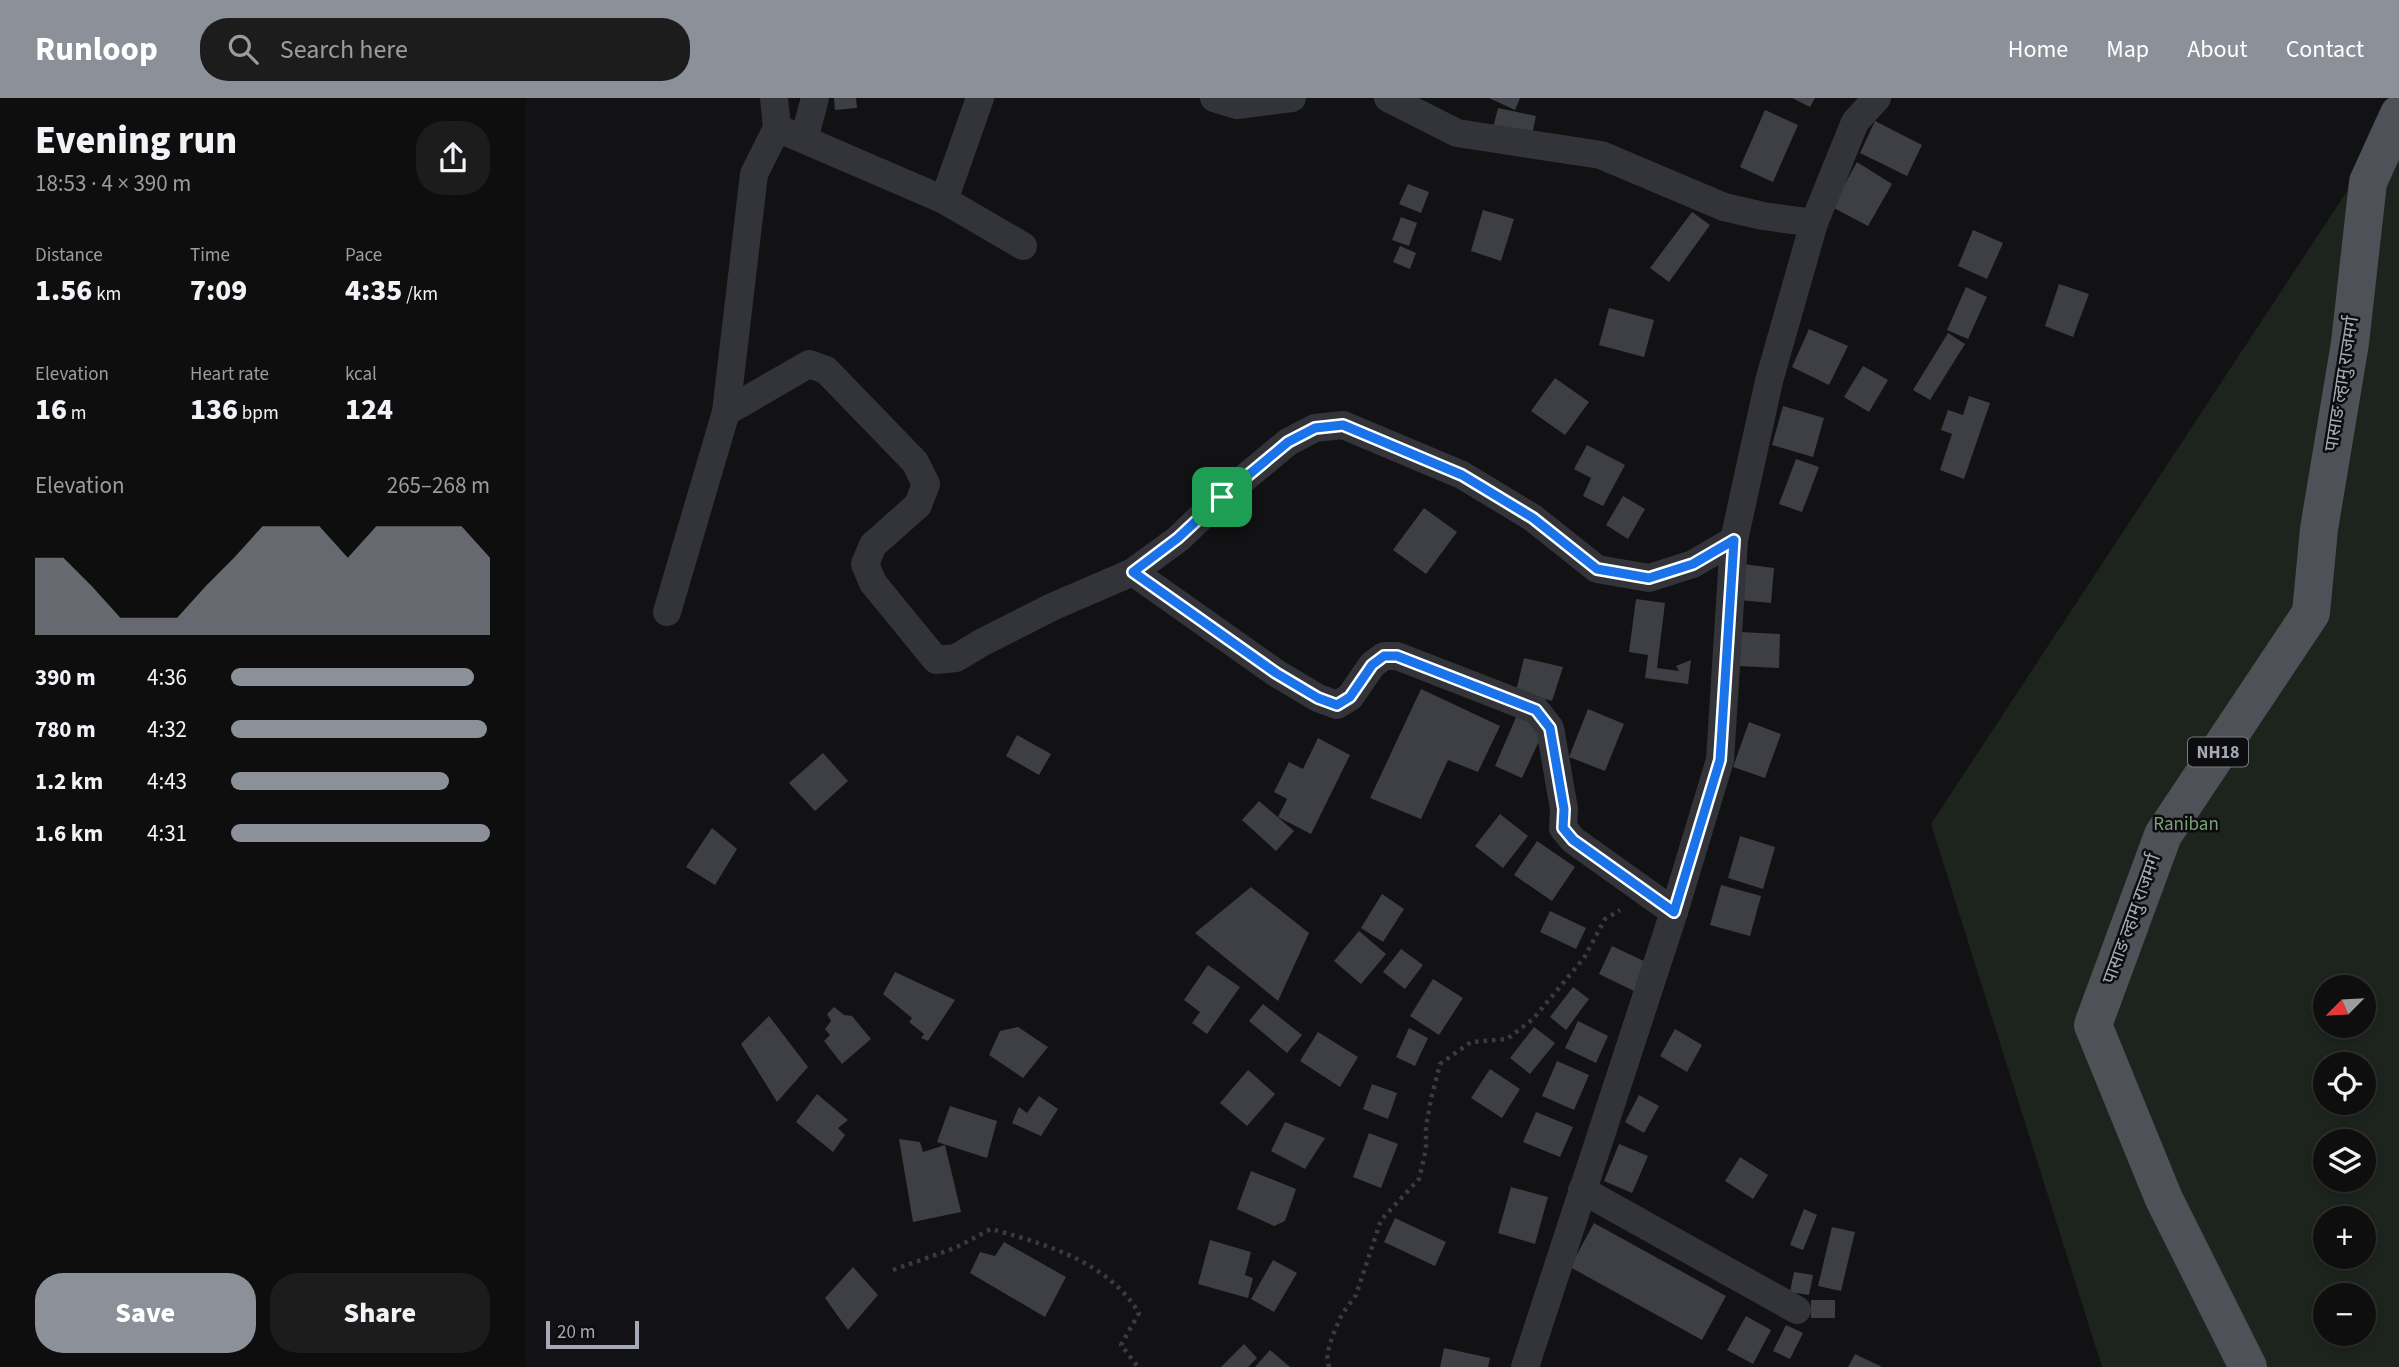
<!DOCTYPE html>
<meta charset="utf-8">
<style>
:root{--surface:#0e0e0f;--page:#1c1c1d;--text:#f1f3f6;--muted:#9b9c9e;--line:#2e2e2f;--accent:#8c9099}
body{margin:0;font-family:"Source Sans 3","Noto Sans Devanagari",sans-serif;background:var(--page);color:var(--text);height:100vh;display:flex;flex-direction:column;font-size:26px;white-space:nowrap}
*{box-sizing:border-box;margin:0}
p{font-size:23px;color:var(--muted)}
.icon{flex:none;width:38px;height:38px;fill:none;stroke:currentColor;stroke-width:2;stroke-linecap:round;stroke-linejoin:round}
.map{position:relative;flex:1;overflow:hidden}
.side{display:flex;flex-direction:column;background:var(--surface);width:525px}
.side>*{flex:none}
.needle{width:46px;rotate:246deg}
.tools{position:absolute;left:1788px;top:877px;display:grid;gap:14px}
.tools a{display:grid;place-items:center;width:63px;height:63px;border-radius:50%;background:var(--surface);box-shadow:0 4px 10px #0003,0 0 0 2px var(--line);font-size:35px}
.scale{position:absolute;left:21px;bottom:18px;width:93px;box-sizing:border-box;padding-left:7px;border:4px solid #a4a9b5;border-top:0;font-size:19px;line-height:24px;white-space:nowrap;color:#a4a9b5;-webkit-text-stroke:5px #0d0d0f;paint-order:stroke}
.pin{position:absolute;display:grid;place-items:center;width:60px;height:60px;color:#fff;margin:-30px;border-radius:14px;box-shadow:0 4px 10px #0006}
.round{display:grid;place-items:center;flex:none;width:74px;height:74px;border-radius:28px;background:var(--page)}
.head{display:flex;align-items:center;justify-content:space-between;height:119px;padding:0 35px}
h1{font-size:38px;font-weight:800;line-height:52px}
.figures{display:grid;grid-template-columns:repeat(3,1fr);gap:10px;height:119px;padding:7px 35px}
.figures div{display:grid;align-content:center}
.figures b{font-size:30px;font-weight:800}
.figures small{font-size:19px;font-weight:400}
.figures p{font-size:19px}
.chart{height:196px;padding:14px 35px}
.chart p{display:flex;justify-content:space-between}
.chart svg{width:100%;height:126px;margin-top:7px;fill:var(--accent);opacity:.7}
.action{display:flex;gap:14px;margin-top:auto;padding:14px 35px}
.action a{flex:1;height:80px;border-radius:28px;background:var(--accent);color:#fff;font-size:28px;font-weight:800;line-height:80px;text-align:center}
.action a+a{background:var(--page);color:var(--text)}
ul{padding:0 35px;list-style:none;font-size:23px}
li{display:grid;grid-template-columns:112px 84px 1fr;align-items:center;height:52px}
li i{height:18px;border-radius:9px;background:var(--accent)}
header{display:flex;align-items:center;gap:42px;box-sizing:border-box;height:98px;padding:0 35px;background:var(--accent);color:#fff}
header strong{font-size:33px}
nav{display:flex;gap:38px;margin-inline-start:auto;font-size:24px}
.search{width:490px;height:63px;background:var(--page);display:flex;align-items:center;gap:18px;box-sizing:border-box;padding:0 24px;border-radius:28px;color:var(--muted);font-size:26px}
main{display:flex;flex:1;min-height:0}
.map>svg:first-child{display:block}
</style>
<header>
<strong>Runloop</strong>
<div class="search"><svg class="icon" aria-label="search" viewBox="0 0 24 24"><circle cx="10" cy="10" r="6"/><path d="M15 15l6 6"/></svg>Search here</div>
<nav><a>Home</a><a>Map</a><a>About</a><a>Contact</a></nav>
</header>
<main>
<section class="side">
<div class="head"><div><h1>Evening run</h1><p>18:53 · 4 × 390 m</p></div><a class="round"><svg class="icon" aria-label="share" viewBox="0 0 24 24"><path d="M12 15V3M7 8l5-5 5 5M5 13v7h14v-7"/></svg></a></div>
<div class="figures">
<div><p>Distance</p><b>1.56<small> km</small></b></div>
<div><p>Time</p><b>7:09</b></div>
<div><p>Pace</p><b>4:35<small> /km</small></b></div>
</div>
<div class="figures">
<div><p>Elevation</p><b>16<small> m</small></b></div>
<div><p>Heart rate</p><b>136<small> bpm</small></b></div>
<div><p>kcal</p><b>124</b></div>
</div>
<div class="chart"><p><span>Elevation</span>265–268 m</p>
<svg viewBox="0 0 160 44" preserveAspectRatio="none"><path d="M0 44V17L10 17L20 27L30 38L40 38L50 38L60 27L70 17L80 6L90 6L100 6L110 17L120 6L130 6L140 6L150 6L160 17V44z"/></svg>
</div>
<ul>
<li><b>390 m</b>4:36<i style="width:94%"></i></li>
<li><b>780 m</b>4:32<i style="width:99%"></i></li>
<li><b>1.2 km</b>4:43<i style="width:84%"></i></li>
<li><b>1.6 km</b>4:31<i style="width:100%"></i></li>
</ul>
<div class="action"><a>Save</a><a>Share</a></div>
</section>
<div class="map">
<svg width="1874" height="1269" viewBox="0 0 1874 1269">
<rect width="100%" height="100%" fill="#121214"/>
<path fill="#1d241d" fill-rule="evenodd" d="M1874,14V1269H1577L1406,726ZM1801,889H1839V928H1801ZM1801,966H1839V1004H1801ZM1801,1043H1839V1082H1801ZM1801,1120H1839V1158H1801ZM1801,1197H1839V1236H1801Z"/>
<g fill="#3e3f44">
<path d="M309,0H331L332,10L310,12Z"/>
<path d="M964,0H995L990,12Z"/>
<path d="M1267,0H1290L1285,9Z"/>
<path d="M973,10L1011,18L1005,47L966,38Z"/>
<path d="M1240,12L1273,27L1248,84L1215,69Z"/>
<path d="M1350,23L1397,47L1382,78L1335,55Z"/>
<path d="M1332,64L1367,86L1343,128L1307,109Z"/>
<path d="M883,86L904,94L896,115L874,106Z"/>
<path d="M958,112L989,121L976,163L946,153Z"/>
<path d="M1167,114L1185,127L1144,184L1125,170Z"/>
<path d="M876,119L892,125L884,148L867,142Z"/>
<path d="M1448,132L1478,145L1462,181L1433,168Z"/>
<path d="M875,148L891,155L885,171L868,164Z"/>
<path d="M1534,186L1564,196L1548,239L1520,228Z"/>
<path d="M1441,189L1462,199L1443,241L1422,232Z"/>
<path d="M1084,210L1129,222L1119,259L1074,247Z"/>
<path d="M1284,231L1323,248L1304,287L1267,269Z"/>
<path d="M1423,235L1440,246L1405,302L1388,292Z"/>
<path d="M1338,268L1363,282L1344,314L1319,299Z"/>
<path d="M1030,280L1064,304L1040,337L1006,313Z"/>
<path d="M1444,298L1465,305L1439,381L1415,372L1427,336L1416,332L1423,312L1438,317Z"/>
<path d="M1258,308L1299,320L1288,359L1247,347Z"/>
<path d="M1062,347L1100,367L1078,408L1058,398L1066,380L1049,371Z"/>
<path d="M1271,361L1294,369L1277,414L1254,406Z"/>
<path d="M1098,398L1120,411L1103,441L1081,427Z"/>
<path d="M899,410L932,434L901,476L868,452Z"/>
<path d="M1218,466L1249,470L1246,505L1214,502Z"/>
<path d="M1111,501L1140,505L1132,570L1154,573L1151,568L1166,562L1163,586L1120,580L1123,557L1104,554Z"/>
<path d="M1215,534L1255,536L1254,570L1213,568Z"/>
<path d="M999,560L1038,569L1027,603L991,593Z"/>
<path d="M896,591L975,628L953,674L923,662L896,721L845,700Z"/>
<path d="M1063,611L1099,626L1080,673L1044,659Z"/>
<path d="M992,617L1020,630L997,680L970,668Z"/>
<path d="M1224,624L1256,636L1240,680L1208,669Z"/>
<path d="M492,637L526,656L514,677L481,658Z"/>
<path d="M793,640L825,657L786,736L753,719L762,701L749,694L764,664L778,671Z"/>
<path d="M298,655L323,683L290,713L264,685Z"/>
<path d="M734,703L769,733L751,753L717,722Z"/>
<path d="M975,716L1003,738L978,770L950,748Z"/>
<path d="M187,730L212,751L190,787L161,769Z"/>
<path d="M1215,738L1250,749L1238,791L1203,780Z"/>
<path d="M1012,743L1050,769L1027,803L989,777Z"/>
<path d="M1196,787L1236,798L1225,838L1185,827Z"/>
<path d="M726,789L784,835L753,903L670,835Z"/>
<path d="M857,796L879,811L858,844L836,830Z"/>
<path d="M1025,813L1061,830L1051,851L1015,834Z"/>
<path d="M834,833L861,856L836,886L809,863Z"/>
<path d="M1087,848L1123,865L1109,893L1074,876Z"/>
<path d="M876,851L898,867L880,891L858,874Z"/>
<path d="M683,867L715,889L682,936L667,925L675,914L659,902Z"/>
<path d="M370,874L430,902L403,943L396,940L399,936L384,924L387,920L358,896Z"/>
<path d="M908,881L938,900L914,937L885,918Z"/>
<path d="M1048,889L1064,901L1041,932L1025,919Z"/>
<path d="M738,906L777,937L762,955L724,923Z"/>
<path d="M309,909L319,917L327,918L346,941L317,966L299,943L305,937L300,931L306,923L302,916Z"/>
<path d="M244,918L283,969L252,1004L216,946Z"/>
<path d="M1053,923L1083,938L1071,965L1040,950Z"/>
<path d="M493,929L523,949L498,980L464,957L475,933Z"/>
<path d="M1009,929L1030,945L1005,976L985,960Z"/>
<path d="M884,930L903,940L890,968L871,959Z"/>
<path d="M1150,931L1177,947L1162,974L1135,958Z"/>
<path d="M793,934L833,959L815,989L775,963Z"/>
<path d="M1032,963L1064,977L1049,1012L1017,998Z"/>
<path d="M965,971L995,991L977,1020L946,1000Z"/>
<path d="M723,972L750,996L722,1028L695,1005Z"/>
<path d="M847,986L872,995L863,1021L838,1011Z"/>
<path d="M292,996L323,1022L313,1030L320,1037L308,1054L271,1024Z"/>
<path d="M1114,997L1134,1008L1119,1035L1100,1024Z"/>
<path d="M514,998L533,1011L516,1038L487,1025L494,1009L502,1015Z"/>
<path d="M425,1008L472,1023L462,1060L412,1044Z"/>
<path d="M1011,1014L1048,1029L1035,1059L998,1044Z"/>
<path d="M760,1024L800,1040L780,1071L746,1053Z"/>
<path d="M844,1035L873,1046L856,1090L828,1079Z"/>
<path d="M374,1041L395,1044L398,1054L420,1047L436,1114L388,1124Z"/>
<path d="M1094,1046L1123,1058L1107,1095L1079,1083Z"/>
<path d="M1215,1059L1243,1077L1228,1101L1200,1083Z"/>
<path d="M726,1073L771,1091L760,1123L749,1128L712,1111Z"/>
<path d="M986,1089L1023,1099L1010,1146L973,1135Z"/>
<path d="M1279,1111L1292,1117L1278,1152L1265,1147Z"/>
<path d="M870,1120L921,1144L910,1168L859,1144Z"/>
<path d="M1069,1125L1201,1198L1177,1242L1045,1169Z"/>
<path d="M1307,1129L1330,1134L1316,1193L1293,1188Z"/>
<path d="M685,1142L726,1154L720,1177L728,1180L723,1200L673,1186Z"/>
<path d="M479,1144L541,1179L520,1219L445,1175L455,1154L470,1158Z"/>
<path d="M748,1162L772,1175L749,1214L726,1201Z"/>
<path d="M328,1169L353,1197L323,1232L300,1200Z"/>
<path d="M1269,1174L1288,1177L1284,1197L1265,1194Z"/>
<rect x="1286" y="1202" width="24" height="18"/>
<path d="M1221,1218L1246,1232L1228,1266L1202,1252Z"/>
<path d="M1261,1227L1278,1235L1265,1261L1248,1253Z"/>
<path d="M719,1246L732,1260L723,1269H696Z"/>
<path d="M919,1250L965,1260L963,1269H915Z"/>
<path d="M745,1252L765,1269H730Z"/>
<path d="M1330,1256L1357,1269H1323Z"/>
</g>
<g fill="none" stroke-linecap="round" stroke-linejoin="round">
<g stroke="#393b40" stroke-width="4.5" stroke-dasharray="3.5 5" stroke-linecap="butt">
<path d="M368,1172L430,1150L466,1131C521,1146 583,1164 614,1215L596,1247L613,1269"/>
<path d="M804,1269L802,1257L807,1239L817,1216L831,1197L856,1122L894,1081L901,1051V1028L906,1001L915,966L946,944L982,941L1008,921L1059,860L1080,821L1095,812"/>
</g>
<g stroke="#333439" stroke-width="28">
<path d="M689,0L712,7L767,0"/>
<path d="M863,0L932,35L1076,57L1199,109L1238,118L1289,125"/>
<path d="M252,30L419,102L498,148"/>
<path d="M279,41L290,0"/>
<path d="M419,102L455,0"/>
<path d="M201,314L284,266L301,272L390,364L401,386L393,407L348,447L340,466L348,485L411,562L431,560L456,545L527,509L608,474L653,441L697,399L763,344L790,330L818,327L937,377L1008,420L1072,471L1124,480L1168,466L1209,442"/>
<path d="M608,474L751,575L793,600L812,607L825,599L847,567L859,558H872L1011,612L1025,630L1039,711L1038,730L1048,742L1149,814"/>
<path d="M142,514L201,314L229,76L252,30L249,0"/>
<path d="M1057,1092L1272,1212"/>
<path d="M1000,1269L1149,814L1195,662L1209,442L1244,283L1289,125L1330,24L1352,0"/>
</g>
<path stroke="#4f5158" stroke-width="38" d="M1723,1269L1639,1101L1568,927L1638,737L1786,515L1794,431L1825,245L1843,84L1874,16"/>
</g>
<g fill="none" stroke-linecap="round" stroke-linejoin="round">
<g stroke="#fff" stroke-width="14">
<path id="route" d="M818,327L937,377L1008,420L1072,471L1124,480L1168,466L1209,442L1195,662L1149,814L1048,742L1038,730L1039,711L1025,630L1011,612L872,558H859L847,567L825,599L812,607L793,600L751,575L608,474L653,440L697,399L763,344L790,330Z"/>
</g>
<use href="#route" stroke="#1a73e8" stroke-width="9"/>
</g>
<g text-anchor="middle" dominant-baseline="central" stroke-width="5" stroke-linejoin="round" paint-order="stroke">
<rect fill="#0d0d0f" stroke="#777a83" stroke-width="2" x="1663" y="639.5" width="60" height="29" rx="5"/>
<g font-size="18" font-weight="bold" fill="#a4a9b5">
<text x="1693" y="654">NH18</text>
</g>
<g font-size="19" fill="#a4a9b5" stroke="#0d0d0f">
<text transform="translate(1817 286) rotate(-81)">पासाङ ल्हामु राजमर्ग</text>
<text transform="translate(1607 821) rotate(-70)">पासाङ ल्हामु राजमर्ग</text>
</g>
<g font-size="19" fill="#7aa07c" stroke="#0d0d0f">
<text x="1661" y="726">Raniban</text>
</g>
</g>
</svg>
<div class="tools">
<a><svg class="needle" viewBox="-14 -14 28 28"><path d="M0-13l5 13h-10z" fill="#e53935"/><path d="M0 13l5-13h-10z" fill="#9b9c9e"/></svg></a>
<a><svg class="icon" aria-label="locate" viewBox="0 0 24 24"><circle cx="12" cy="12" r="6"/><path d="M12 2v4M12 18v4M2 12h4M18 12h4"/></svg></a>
<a><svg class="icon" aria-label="layers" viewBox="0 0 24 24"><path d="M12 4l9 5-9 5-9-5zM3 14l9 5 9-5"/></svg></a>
<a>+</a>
<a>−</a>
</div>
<div class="scale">20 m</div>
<div class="pin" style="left:697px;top:399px;background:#1e9e55"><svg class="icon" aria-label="arrive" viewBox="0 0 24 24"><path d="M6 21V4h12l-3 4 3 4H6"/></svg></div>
</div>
</main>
